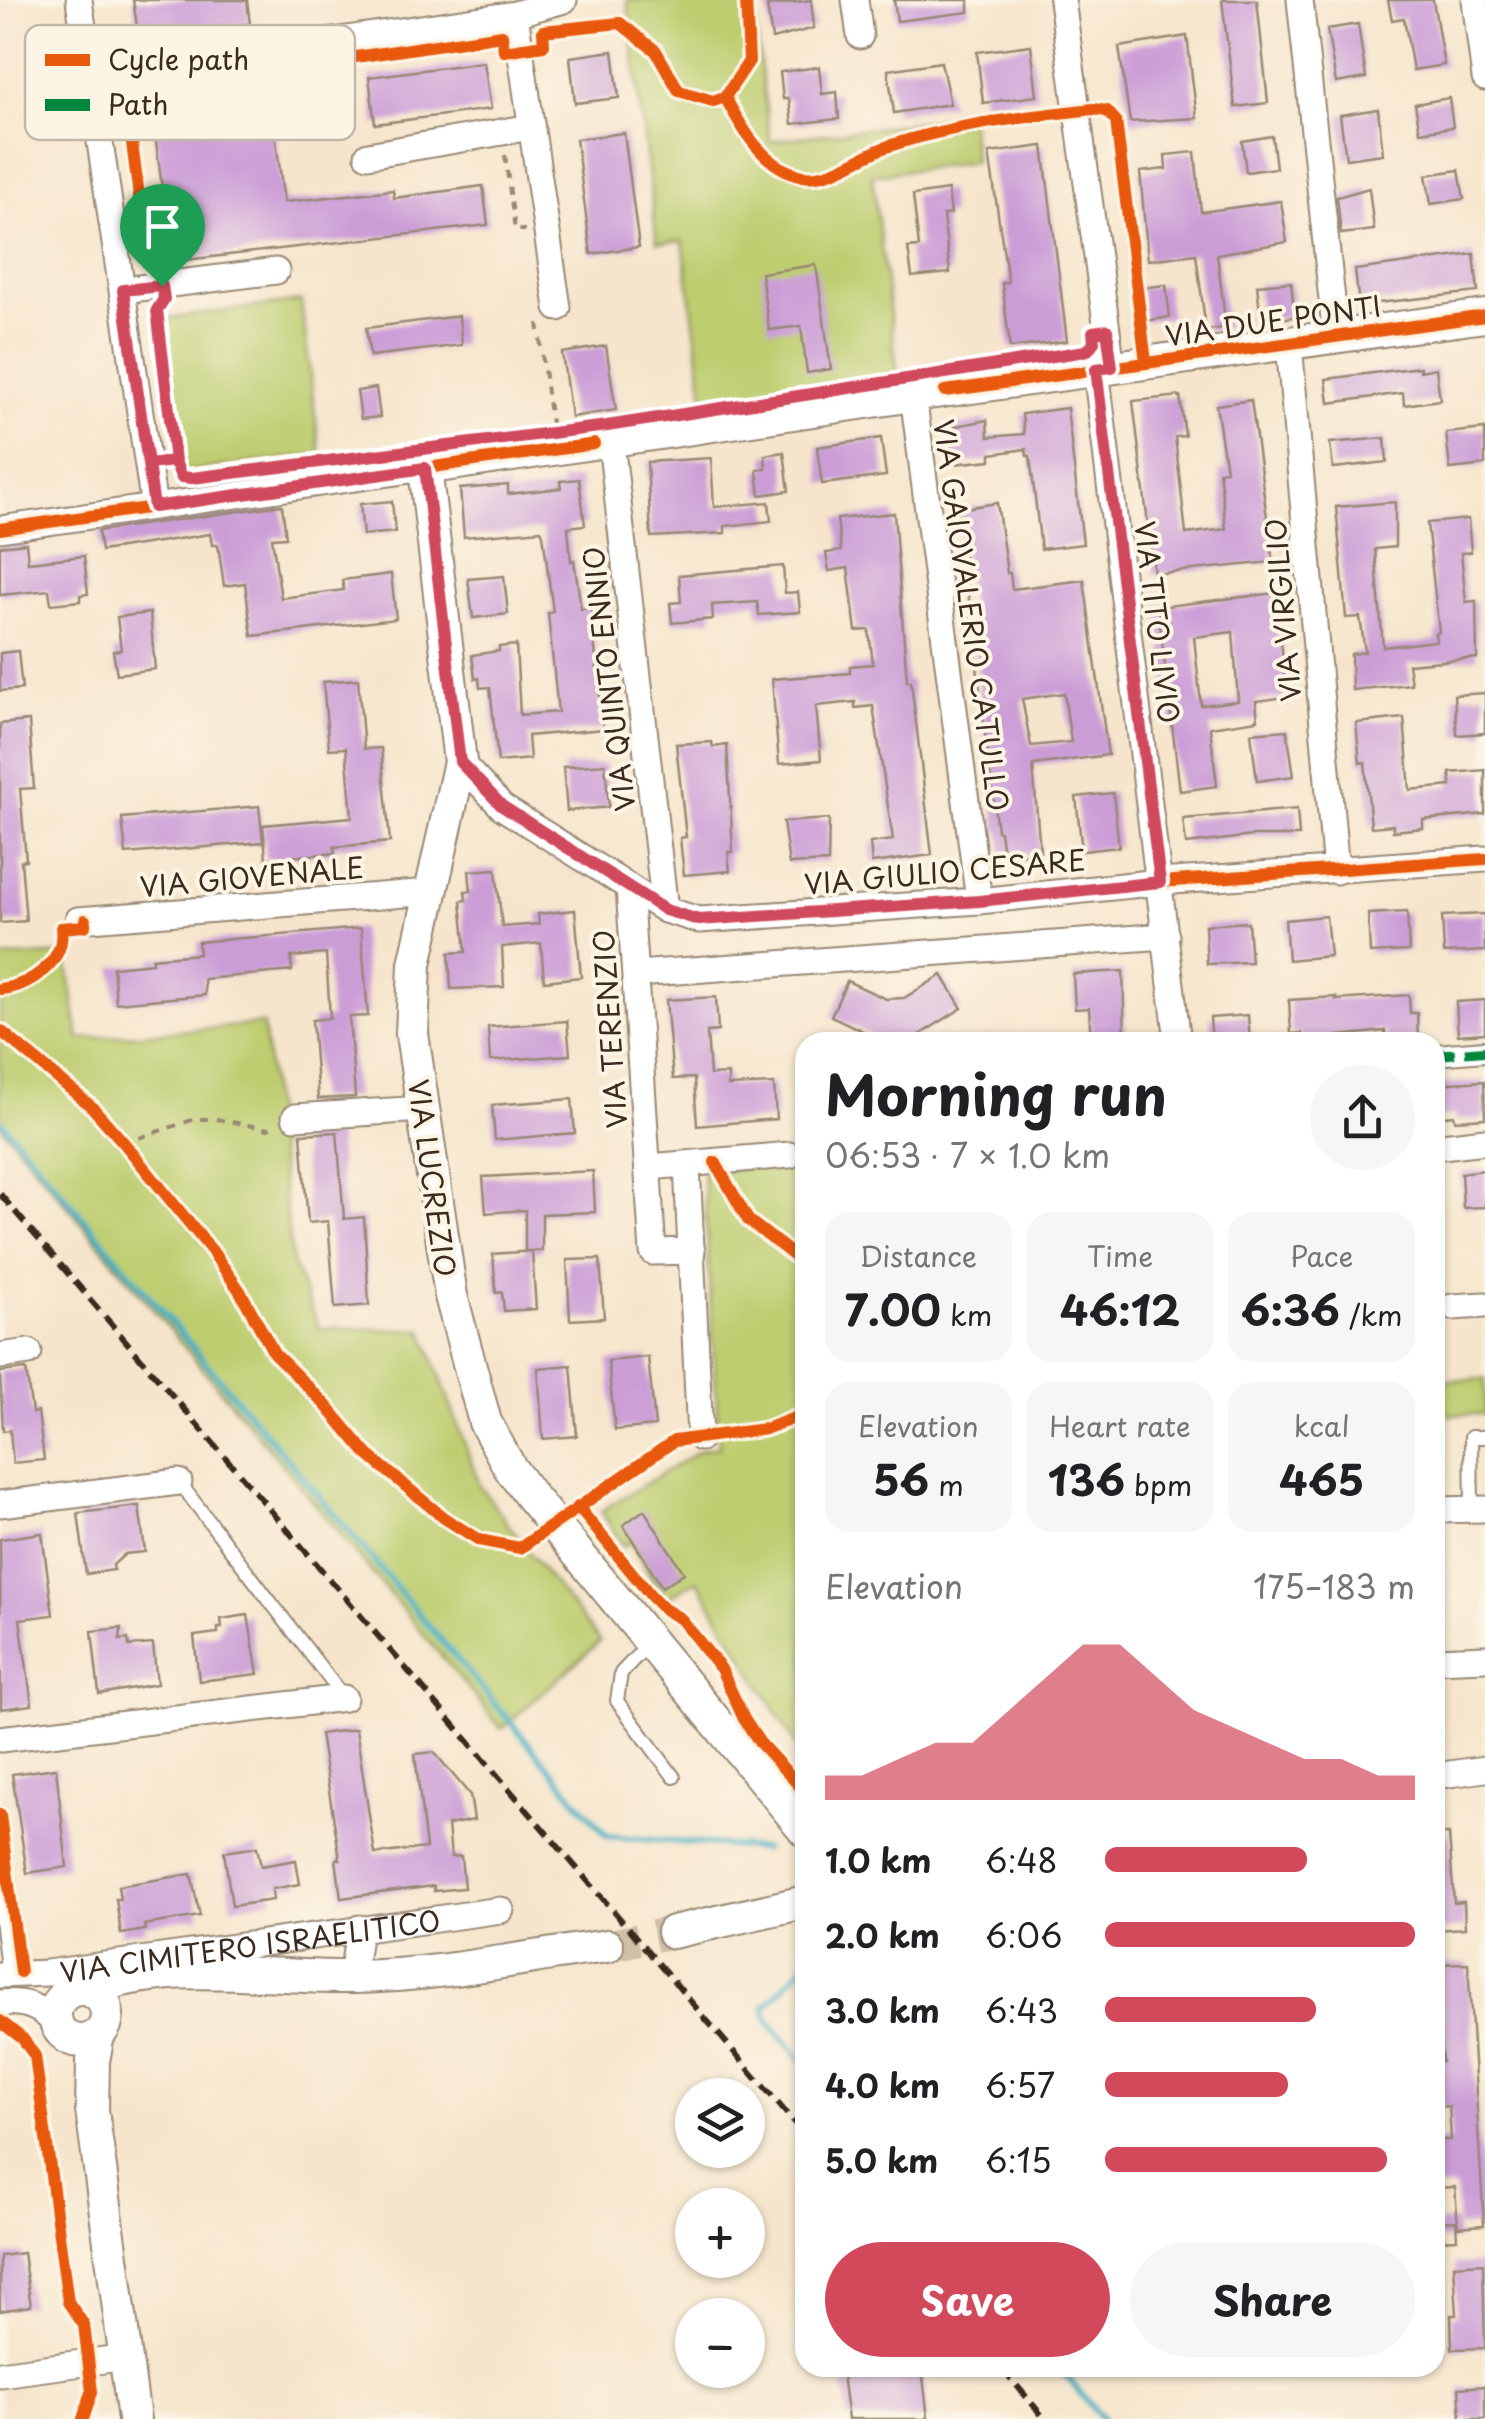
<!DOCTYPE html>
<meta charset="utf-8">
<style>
:root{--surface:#fff;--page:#f6f6f6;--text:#202124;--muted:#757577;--accent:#d1495b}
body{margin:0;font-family:"Playpen Sans",sans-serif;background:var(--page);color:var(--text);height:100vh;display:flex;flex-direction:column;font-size:38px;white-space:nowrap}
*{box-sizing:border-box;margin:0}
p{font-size:32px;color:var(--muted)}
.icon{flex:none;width:55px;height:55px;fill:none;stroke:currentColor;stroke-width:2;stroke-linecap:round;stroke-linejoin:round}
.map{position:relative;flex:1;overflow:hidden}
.drawer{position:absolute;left:795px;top:1032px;width:650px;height:1345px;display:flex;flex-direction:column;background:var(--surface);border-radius:30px;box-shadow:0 2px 8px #0004}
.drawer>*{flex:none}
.buttons{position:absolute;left:675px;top:2078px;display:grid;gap:20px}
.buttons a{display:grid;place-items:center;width:90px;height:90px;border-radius:50%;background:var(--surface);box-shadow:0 2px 8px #0004;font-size:50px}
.pin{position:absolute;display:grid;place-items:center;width:85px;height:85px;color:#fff;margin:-102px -42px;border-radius:50% 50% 50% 0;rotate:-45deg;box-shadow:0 0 10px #0007}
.pin .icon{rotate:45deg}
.round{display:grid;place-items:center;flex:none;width:105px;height:105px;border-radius:52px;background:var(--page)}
.headline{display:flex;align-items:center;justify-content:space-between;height:170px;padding:0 30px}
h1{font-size:55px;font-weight:700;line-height:75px}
.stats{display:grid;grid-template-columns:repeat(3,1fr);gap:15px;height:170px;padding:10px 30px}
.stats div{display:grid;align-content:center;border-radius:25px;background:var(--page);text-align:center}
.stats b{font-size:42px;font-weight:700}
.stats small{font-size:28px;font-weight:400}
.stats p{font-size:28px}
.chart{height:280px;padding:20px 30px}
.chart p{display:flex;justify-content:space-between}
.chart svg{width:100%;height:180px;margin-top:10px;fill:var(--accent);opacity:.7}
.cta{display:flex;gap:20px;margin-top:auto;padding:20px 30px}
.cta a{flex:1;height:115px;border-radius:60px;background:var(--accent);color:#fff;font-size:40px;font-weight:700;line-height:115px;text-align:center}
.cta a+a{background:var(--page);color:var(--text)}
ul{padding:0 30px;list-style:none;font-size:32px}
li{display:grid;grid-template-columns:160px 120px 1fr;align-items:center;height:75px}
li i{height:25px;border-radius:12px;background:var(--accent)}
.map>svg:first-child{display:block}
</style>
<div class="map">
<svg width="1485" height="2419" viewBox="0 0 1485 2419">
<rect width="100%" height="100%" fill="#fcf5e5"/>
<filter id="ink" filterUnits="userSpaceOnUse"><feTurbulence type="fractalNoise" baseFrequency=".01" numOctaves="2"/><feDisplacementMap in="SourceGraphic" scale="20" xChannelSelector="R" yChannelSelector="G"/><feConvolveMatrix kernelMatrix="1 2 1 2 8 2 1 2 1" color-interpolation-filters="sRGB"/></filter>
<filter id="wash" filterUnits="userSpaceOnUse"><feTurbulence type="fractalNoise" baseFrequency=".0048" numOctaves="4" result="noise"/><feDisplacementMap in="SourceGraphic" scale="40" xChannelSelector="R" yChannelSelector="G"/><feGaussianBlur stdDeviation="2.25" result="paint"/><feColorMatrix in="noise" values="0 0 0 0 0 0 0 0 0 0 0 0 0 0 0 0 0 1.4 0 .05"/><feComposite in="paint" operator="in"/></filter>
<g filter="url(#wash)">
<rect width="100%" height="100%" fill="#f6e5cc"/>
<g fill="#bdcd6f" stroke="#7c7c46" stroke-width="2.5">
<path d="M627,0H752L770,141L970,116L974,162L872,175L898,376L705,403L683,241L657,243Z"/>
<path d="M301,301L320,454L183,472L164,319Z"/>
<path d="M66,954L79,1039L263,1024L292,1262L319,1328L423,1330L480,1486L530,1554L600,1641L502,1729L0,1125V958Z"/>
<path d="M805,1162V1760L697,1580L665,1599L630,1542L623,1546L601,1511L701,1450L719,1446L703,1172Z"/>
<path d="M1485,1379V1414L1435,1415V1381Z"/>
</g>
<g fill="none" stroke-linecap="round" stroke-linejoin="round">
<g stroke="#44afc3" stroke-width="6">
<path d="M0,1120L607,1836L764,1849"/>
<path d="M805,1964L764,2008L770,2023L805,2064"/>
<path d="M1059,2368L1102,2419"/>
</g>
</g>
<g id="blocks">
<g fill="#cb9dd7" fill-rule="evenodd">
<path d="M133,0H247L250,24L139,40Z"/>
<path d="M811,0L814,28L772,39L767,6Z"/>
<path d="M894,0H969V12L897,21Z"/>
<path d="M1222,0H1257L1268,103L1235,107Z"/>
<path d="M1388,0H1433L1444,65L1413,70L1404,18L1392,20Z"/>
<path d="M1358,24L1366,78L1336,83L1327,29Z"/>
<path d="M1187,36L1197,118L1130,122L1119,47Z"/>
<path d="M1031,45L1037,96L983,103L977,52Z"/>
<path d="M613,51L619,98L575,103L570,57Z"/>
<path d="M484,62L491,109L375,124L369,77Z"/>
<path d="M941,62L950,104L894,113L888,70Z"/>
<path d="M819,67L822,94L837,92L839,119L792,124L789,99H783L780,72Z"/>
<path d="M1449,98L1453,127L1420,132L1415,104Z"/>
<path d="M271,102L284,202L393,190L394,198L483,186L488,225L168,262L161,202H164L153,119Z"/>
<path d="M1378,109L1383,154L1346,159L1340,115Z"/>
<path d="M624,133L639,247L591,254L576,139Z"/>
<path d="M1272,136L1276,168L1246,172L1242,141Z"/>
<path d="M1043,146L1067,341L1010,348L1002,283L1008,282L989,153Z"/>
<path d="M1195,152L1201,212L1281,201L1287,242L1217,254L1226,328L1206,330L1196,254L1148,260L1140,172L1166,169L1165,155Z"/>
<path d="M1459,170L1464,199L1431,204L1426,175Z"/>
<path d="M1369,188L1374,230L1341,234L1337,197Z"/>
<path d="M948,190L951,214L943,215L950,273L912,277L908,248L919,247L913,195Z"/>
<path d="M1474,254L1478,292L1359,305L1355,270Z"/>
<path d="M816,265L831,369L807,373L801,326L769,330L761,273Z"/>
<path d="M1291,282L1295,317L1261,321L1257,285Z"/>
<path d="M1166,285L1170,317L1145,321L1140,288Z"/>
<path d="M459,316L462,345L370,356L366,328Z"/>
<path d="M606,346L616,410L571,417L562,353Z"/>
<path d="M1420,367V371L1436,368L1440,400L1404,405L1403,393L1329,403L1326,379Z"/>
<path d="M376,388L380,417L361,419L357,391Z"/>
<path d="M1180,396L1185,436L1175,437L1186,534L1226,529L1219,471L1226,470L1216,405L1251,400L1273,562L1154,574L1133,401Z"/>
<path d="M1067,408L1083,544L1041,549L1030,456H1027L1026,449L991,454V460L952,464L951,427L987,420L988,437L1024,434L1022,414Z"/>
<path d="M1485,429V465L1450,469L1446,433Z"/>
<path d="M881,438L886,476L822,484L817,447Z"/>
<path d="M1385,438L1387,462L1333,468L1330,443Z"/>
<path d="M784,452L789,491L760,495L757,470L766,469L765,455Z"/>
<path d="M711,458L714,507L769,502L771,521L725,526V533L651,537L647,462Z"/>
<path d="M579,479L585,525L568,527L571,561L574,560L581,609L591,608L603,729L528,736L530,759L498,762L490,687L480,688L479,678L475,679L472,655L499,651V647L516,645L520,715L558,712L548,613L553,612L543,534L541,530L464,537L460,489L508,485V494L561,488L560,481Z"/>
<path d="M392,501L395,532L363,535L360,504Z"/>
<path d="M1395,502V547L1375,549L1383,647L1436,641L1435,633L1439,632L1427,523L1468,519L1471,552L1461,553L1466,602L1476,601L1477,658L1408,664L1411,684L1352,690L1351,654L1365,652L1360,617L1346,618L1336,507Z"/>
<path d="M997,503L1007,573H1010L1012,589L1084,580L1108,755L1033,765L1040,852L1020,855V852L1003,854L1000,831H997L958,509ZM1064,693L1071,742L1031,746L1022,699Z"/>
<path d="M282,505L286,537L272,538L281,598L344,590L342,580L391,574L396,619L252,636L245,583L224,586L218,545H212L210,534L101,551L98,531Z"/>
<path d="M894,513L907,681H911L932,855L872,863L870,843L893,840L873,706L855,708V702L816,706L821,760L779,764L772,679L850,673V666L873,664L869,630L856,631L848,568L829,571L826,553L841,551L837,519Z"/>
<path d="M26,543L28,562L84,556L88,594L80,595V601L51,604L49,590L0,595V546Z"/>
<path d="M783,566L785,593L798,592L800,612L759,615L757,602L712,605L713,619L672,623L670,603L681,602L679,575Z"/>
<path d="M504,576L508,614L473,618L468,579Z"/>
<path d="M1276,593L1287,697L1256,701L1258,720L1210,727L1217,786L1180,791L1158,607ZM1233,632L1238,701L1201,705L1194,637Z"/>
<path d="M150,613L155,669L117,674L113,651L121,650L117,617Z"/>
<path d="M18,651L22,689L0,691V653Z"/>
<path d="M358,679L364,749L381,748L390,842L334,847L335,853L266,859L263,825L352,817L346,748L329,749L323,682Z"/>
<path d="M1485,693V733L1457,735L1454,695Z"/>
<path d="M1404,718L1410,790L1451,786L1450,773L1485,770V814L1423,820V828L1393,831V825L1371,827L1365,762L1360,763L1356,723Z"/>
<path d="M29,721L34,788L20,789L26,860L21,861L26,921L0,923V724Z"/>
<path d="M1287,730L1294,776L1257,781L1251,733Z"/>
<path d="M712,742L713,747L727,745L733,852H728L730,871L684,875L680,838L686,837L676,744Z"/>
<path d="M605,764L609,807L567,811L563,767Z"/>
<path d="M1113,793L1119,847L1082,851L1076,797Z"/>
<path d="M259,806L263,842L126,854L122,818Z"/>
<path d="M1297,809L1299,836H1252L1186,844L1183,819Z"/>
<path d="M829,819L828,862L789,864L783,822Z"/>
<path d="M496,869L502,927L539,924L538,914L575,910L581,977L544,981L541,943L502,947L504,987L451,989L449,953L466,952L461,901L466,900L465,891H471L469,871Z"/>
<path d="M1407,912L1409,951L1370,953L1368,914Z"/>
<path d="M1484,914L1485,951L1444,953L1442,916Z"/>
<path d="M1326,916L1330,956L1288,960L1285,920Z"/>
<path d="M1248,922L1251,962L1207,964L1205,925Z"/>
<path d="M361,928L368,1016L349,1017L355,1097L318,1099L312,1020L330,1018L326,954L291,957L292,971L204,979L205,995L116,1003L113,967L152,963V958L199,954L198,942Z"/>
<path d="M1123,971L1125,1042H1091L1089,1008L1075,1009L1073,974Z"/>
<path d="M942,975L962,1008L916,1037L917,1042H886L831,1016L847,981L886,999L904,998Z"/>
<path d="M1409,995L1410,1013H1417L1418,1038L1385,1041V1031L1302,1040V1033L1291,1034L1289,1000L1336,997V1000Z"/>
<path d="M716,997L718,1031L707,1032L710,1075L728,1074V1086L774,1084L776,1119L697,1126L694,1078L673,1079L666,1000Z"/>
<path d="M1485,1000V1033L1458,1035L1456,1002Z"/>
<path d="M1248,1015L1250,1042H1212L1210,1018Z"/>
<path d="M567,1021L570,1055L490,1061L488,1027Z"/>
<path d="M1484,1081L1485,1118L1455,1120L1454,1115L1435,1117V1084Z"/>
<path d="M572,1099L575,1133L495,1140L492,1105Z"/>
<path d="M337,1132L344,1219L364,1217L369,1305L335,1308L328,1221L308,1223L301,1134Z"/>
<path d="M1485,1170V1207L1463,1208L1461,1173Z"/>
<path d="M593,1171L595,1212L542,1214V1251H525V1210L486,1213L483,1177Z"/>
<path d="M532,1251L536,1309L504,1311L502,1292L496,1293L493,1254Z"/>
<path d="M600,1259L604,1318L570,1320L567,1260Z"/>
<path d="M648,1357L655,1426L615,1430L608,1361Z"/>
<path d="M571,1365L577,1436L543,1439L538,1368Z"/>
<path d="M26,1369L32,1413L38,1412L44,1460L13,1463L10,1430L3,1431L0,1372Z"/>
<path d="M139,1506L145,1552L125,1554L113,1565L114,1570L86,1574L78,1513Z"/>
<path d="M644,1510L684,1573L662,1587L623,1525Z"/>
<path d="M42,1533L53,1615L20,1619L32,1705L1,1709L0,1539Z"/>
<path d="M248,1615L258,1674L199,1681L194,1636L218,1633V1628H222L221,1619Z"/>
<path d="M121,1628L120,1640L128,1639L129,1646L153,1644L157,1684L99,1694L92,1631Z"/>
<path d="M356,1729L375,1854L426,1848L415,1754L434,1752L470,1795L474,1820L448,1825L451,1857L461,1856L464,1888L434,1891V1886L341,1898L336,1859H340L320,1734Z"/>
<path d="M56,1768L67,1867L27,1873L12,1774Z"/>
<path d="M1435,1834H1449L1454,1903L1464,1902L1465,1928L1435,1930Z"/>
<path d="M257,1847L261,1866L296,1860L300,1884L272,1889L273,1900L232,1906L224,1852Z"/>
<path d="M191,1874L200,1916L144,1925L145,1930L121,1934L116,1899H120L118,1886Z"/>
<path d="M1468,1963L1484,2225L1458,2227L1455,2187L1436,2188L1435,2140H1451L1449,2106L1435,2107V2088H1439L1437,2062H1442L1439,2016H1435L1436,1964Z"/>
<path d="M1456,2221L1457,2239L1439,2240L1438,2222Z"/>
<path d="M23,2253L31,2306L0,2311V2256Z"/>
<path d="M1483,2263L1485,2348L1452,2349L1451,2315H1457L1454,2265Z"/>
<path d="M841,2368H922L928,2419H848Z"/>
<path d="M1485,2386V2419H1461L1459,2388Z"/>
</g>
</g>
</g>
<g filter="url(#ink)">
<use href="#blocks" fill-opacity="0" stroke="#988875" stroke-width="2.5"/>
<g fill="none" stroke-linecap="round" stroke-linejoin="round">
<path stroke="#d1c0a9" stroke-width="32" stroke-dasharray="32 16" stroke-linecap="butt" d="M607,1946L673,1932"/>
<g stroke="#988875" stroke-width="16">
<g id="service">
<path d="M179,1482L344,1698"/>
<path d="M1472,1509L1471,1437H1485"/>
<path d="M649,1643L621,1673L617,1701L674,1777"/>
</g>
</g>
<g stroke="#988875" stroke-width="24">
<path id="pedestrian" d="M1435,1055L1485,1051"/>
</g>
<g stroke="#988875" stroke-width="29">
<g id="minor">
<path d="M79,0L154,507"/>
<path d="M855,0L860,36"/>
<path d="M1062,0L1112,367"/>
<path d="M1300,0L1336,337"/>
<path d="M1475,0L1485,78"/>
<path d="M515,14L558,308"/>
<path d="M91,77L515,14L564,0"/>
<path d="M368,155L531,127"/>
<path d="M123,290L276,271"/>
<path d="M1289,344L1336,871"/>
<path d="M1096,369L1178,1042"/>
<path d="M913,395L979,901"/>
<path d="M611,442L665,910"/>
<path d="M0,529L425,468"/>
<path d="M460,762L502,807L665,910L699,920L979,901L1160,882L1485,859"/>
<path d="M629,887L653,1252L692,1251"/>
<path d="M78,920L430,892"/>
<path d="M636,974L1166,936"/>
<path d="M295,1117L423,1109"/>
<path d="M1442,1146L1485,1141"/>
<path d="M687,1165L700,1438"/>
<path d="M649,1167L790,1155"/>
<path d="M1452,1307L1485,1305"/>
<path d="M0,1356L29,1352"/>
<path d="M0,1504L179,1482"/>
<path d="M1435,1510L1485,1509"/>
<path d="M1435,1660L1485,1658"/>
<path d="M0,1739L344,1698"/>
<path d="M1435,1776L1485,1769"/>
<path d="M0,1857L14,1972"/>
<path id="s1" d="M0,1975L47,1973L501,1910"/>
<path d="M352,1978L359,1928"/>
<path d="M0,2003C24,2001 40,2006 56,2024"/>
<path d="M0,2374L127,2357"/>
</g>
</g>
<g stroke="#988875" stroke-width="36">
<g id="tertiary">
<path d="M805,1830L529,1494L510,1468L485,1422L451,1296L412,1034L415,964L460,762L425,468L913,395L1485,316"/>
<path d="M673,1932L805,1902"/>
<circle cx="81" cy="2015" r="26"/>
<path d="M88,1990C175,1958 265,1979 355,1977C438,1976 524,1957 607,1946"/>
<path d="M98,2035L93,2061L92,2110L134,2419"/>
</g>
</g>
<g stroke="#988875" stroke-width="4" stroke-dasharray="8 8" stroke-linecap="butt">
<path d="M505,155L515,230H525"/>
<path d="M538,323L551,423"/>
<path d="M124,1143L195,1119H217L268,1129L274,1126"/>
</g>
<use href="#service" stroke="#fff" stroke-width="12"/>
<use href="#pedestrian" stroke="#fff" stroke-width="20"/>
<use href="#minor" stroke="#fff" stroke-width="25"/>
<use href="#tertiary" stroke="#fff" stroke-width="32"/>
<g stroke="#3b2a1e" stroke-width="6" stroke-dasharray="15 8" stroke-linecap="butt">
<path d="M0,1194L805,2135"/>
<path d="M1002,2368L1045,2419"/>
</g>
<path stroke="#00873e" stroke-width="10" stroke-dasharray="20 10" stroke-linecap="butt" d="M1435,1055L1485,1051"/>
<g stroke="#fcf5e5" stroke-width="19">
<g id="cycleway">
<path d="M746,0L749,61L725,97L713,101L679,91L656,51L620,23L543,31L544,45L504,51L502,35L349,58L342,71L287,78L282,65L139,83L128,88L126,98L148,264L161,275L164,299L157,311L176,469L181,477L607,426L1079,353L1088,350L1094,342L1093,332L1107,330"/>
<path d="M725,97C742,128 763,168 803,176C831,181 863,154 889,146C955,124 1024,117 1093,109L1107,111L1116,121L1146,362"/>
<path d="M945,391L1485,316"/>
<path d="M425,468L460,762L502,807L665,910L699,920L979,901L1160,882L1485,859"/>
<path d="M0,529L594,444"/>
<path d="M0,989C30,986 66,962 61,928L85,926V920"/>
<path d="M1,1031L92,1107L124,1143L212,1251L240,1291L274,1353L323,1402L367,1454L444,1518L479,1540L520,1548L674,1441L765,1429L805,1414"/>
<path d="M715,1162L748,1220L797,1258L805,1270"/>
<path d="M578,1507L652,1597L664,1609L681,1619L721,1669L744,1719L760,1743L805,1792"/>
<path d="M0,1815L20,1972"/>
<path d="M0,2021L23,2039L35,2056L68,2302L84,2325L92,2392L83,2419"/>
</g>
</g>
<use href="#cycleway" stroke="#e8590c" stroke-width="12"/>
</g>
</g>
<g fill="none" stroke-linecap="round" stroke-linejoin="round" filter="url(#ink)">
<g stroke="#fff" stroke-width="20">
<path id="route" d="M162,286L164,299L157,310L175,461L148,464L154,507L425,468L460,762L502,806L665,910L699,920L979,901L1160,882L1096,369L1112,367L1107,330L1093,332L1094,342L1088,350L1079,352L607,426L192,478L181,477L175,461L148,464L123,290L162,286"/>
</g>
<use href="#route" stroke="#d1495b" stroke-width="12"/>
</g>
<g text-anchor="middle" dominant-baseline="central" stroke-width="8" stroke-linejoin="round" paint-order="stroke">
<g font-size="28" fill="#3b2a1e" stroke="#fcf5e5">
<text transform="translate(1273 320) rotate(-8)">VIA DUE PONTI</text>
<text transform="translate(1282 610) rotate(-95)">VIA VIRGILIO</text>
<text transform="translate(972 615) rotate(82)">VIA GAIOVALERIO CATULLO</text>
<text transform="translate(1158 622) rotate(83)">VIA TITO LIVIO</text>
<text transform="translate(608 679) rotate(-97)">VIA QUINTO ENNIO</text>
<text transform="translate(945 871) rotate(-5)">VIA GIULIO CESARE</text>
<text transform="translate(252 876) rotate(-5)">VIA GIOVENALE</text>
<text transform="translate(609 1029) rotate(-94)">VIA TERENZIO</text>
<text transform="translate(433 1178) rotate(82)">VIA LUCREZIO</text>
<text stroke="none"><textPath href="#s1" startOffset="252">VIA CIMITERO ISRAELITICO</textPath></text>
</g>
</g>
<rect x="25" y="25" width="330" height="115" rx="15" fill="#fcf5e5" stroke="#c2b8a9" stroke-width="2.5"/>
<rect x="45" y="54" width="45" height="12" fill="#e8590c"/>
<rect x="45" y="99" width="45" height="12" fill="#00873e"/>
<g font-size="28" fill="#3b2a1e">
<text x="108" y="70">Cycle path</text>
<text x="108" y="115">Path</text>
</g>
</svg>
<div class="buttons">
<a><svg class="icon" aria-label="layers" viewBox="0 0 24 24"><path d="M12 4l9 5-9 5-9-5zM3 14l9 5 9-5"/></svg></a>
<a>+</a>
<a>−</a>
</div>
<div class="pin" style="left:162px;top:286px;background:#1e9e55"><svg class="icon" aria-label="arrive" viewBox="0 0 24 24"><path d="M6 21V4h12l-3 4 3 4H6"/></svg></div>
<section class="drawer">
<div class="headline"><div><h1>Morning run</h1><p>06:53 · 7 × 1.0 km</p></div><a class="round"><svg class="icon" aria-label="share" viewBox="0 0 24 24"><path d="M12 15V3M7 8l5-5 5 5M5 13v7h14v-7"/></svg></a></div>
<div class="stats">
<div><p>Distance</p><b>7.00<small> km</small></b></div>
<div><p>Time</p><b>46:12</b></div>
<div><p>Pace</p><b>6:36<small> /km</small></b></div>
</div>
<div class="stats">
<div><p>Elevation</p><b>56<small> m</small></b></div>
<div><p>Heart rate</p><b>136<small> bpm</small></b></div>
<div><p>kcal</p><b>465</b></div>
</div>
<div class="chart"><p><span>Elevation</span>175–183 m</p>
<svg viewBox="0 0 160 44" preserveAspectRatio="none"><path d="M0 44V38L10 38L20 34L30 30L40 30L50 22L60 14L70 6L80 6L90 14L100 22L110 26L120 30L130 34L140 34L150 38L160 38V44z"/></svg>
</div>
<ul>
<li><b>1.0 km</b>6:48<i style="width:65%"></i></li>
<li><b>2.0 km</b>6:06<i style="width:100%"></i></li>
<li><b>3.0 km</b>6:43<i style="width:68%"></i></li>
<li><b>4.0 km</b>6:57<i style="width:59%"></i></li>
<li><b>5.0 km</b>6:15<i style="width:91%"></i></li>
</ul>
<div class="cta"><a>Save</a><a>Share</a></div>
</section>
</div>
